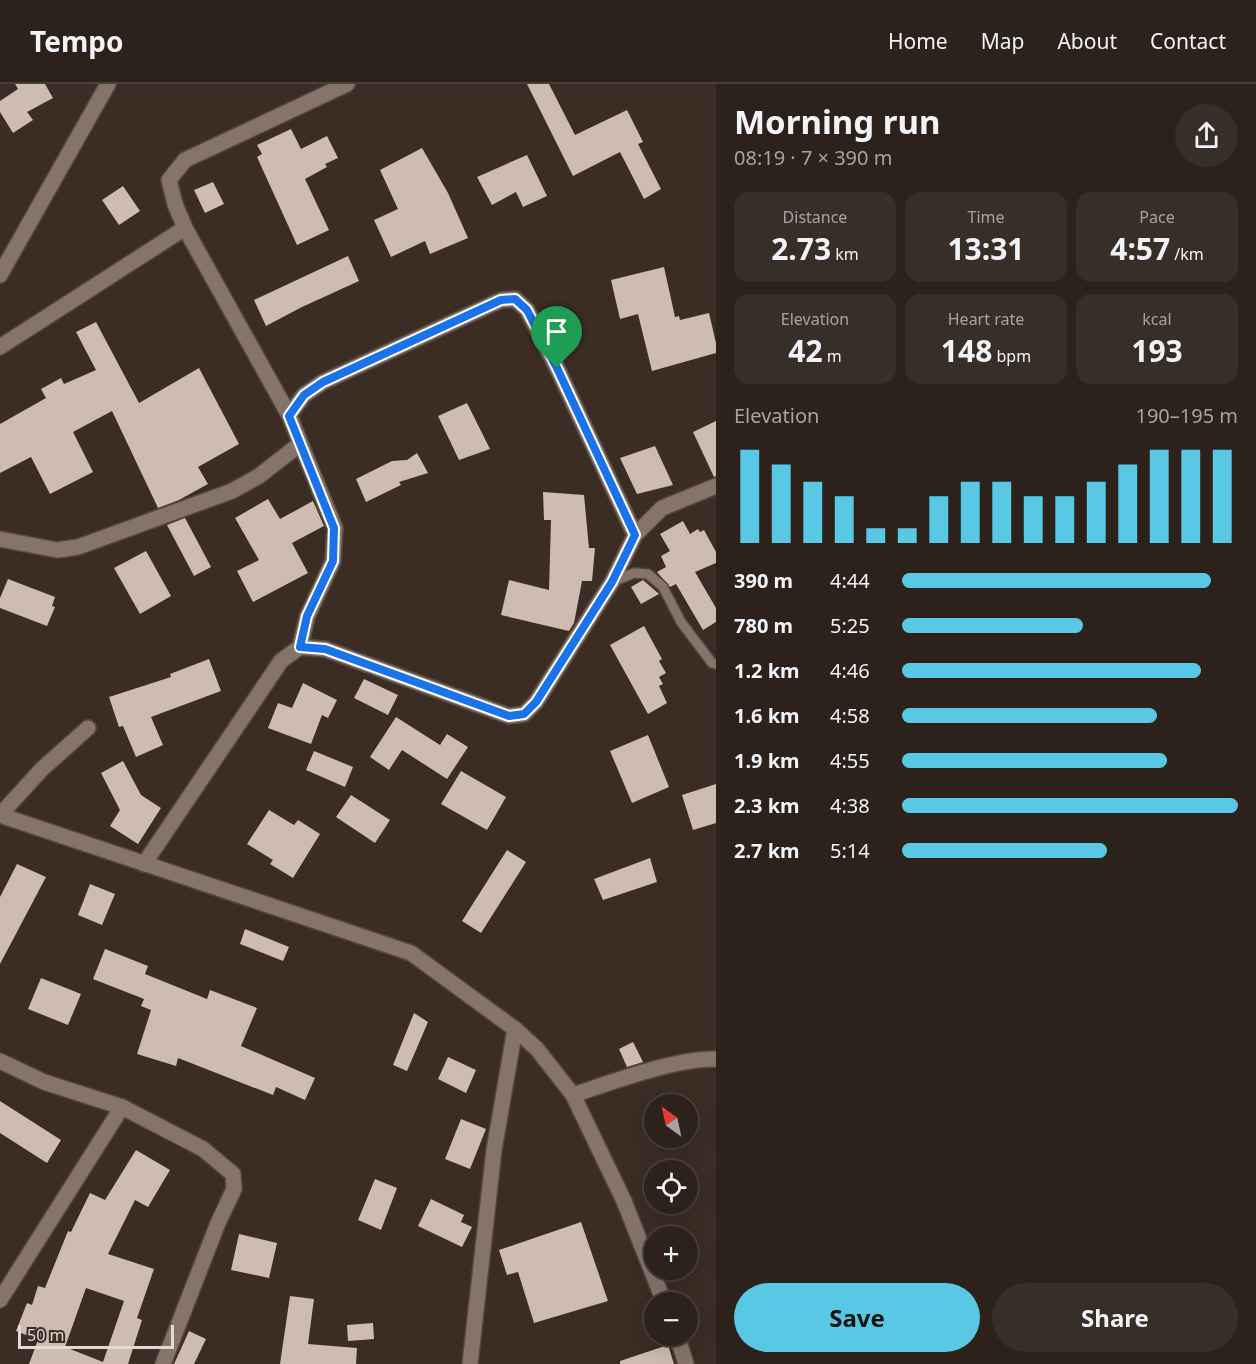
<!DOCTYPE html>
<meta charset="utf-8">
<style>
:root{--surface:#2c211b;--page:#382e28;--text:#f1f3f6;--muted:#a6a3a3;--line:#483e3a;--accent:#59c8e4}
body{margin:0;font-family:"Noto Sans",sans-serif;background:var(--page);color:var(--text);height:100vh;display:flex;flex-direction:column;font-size:22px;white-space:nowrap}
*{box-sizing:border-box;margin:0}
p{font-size:20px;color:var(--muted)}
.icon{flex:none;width:33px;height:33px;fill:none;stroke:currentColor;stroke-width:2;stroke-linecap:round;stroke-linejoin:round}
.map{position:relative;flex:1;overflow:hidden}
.details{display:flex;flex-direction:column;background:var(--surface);width:540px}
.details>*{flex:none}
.needle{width:39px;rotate:327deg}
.fabs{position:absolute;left:644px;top:1010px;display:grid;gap:12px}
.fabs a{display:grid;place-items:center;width:54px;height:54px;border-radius:50%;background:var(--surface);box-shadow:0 6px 24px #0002,0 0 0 2px var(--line);font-size:30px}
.scale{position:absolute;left:18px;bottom:15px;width:156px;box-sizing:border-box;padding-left:6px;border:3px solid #e3d9d4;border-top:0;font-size:16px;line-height:21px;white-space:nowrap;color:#e3d9d4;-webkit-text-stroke:4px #3b2c24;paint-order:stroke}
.pin{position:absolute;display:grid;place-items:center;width:51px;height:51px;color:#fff;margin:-62px -26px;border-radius:50% 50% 50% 0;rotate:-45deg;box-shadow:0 0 6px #0007}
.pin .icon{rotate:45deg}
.round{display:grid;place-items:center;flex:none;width:63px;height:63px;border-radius:32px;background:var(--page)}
.summary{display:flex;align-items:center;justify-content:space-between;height:102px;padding:0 18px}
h1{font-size:33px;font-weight:700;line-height:45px}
.metrics{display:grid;grid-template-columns:repeat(3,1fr);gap:9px;height:102px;padding:6px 18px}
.metrics div{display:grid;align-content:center;border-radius:15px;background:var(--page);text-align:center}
.metrics b{font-size:30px;font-weight:700}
.metrics small{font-size:16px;font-weight:400}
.metrics p{font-size:16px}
.chart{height:168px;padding:12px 18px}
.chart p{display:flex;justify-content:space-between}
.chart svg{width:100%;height:108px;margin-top:6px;stroke:var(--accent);stroke-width:6}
.primary-button{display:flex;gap:12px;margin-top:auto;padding:12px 18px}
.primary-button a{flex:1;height:69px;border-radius:36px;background:var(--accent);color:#111;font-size:24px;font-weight:700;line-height:69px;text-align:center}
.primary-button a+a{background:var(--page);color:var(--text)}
ul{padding:0 18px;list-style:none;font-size:20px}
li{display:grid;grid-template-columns:96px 72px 1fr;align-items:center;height:45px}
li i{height:15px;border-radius:8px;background:var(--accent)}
header{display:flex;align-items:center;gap:36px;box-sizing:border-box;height:84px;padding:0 30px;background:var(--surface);border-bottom:2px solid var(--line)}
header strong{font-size:28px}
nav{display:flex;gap:33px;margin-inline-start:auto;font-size:21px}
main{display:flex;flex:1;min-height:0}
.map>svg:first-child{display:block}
</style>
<header>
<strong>Tempo</strong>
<nav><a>Home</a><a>Map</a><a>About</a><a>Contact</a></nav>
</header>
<main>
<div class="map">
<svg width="716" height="1280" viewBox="0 0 716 1280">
<rect width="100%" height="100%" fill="#3b2c24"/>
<g fill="#cebbb1" fill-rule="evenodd">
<path d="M15,0H45L53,14L27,28L33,36L13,49L0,28V17L18,5Z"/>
<path d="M527,0H549L575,51L627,26L643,58L638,60L661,105L644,115L620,68L573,92Z"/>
<path d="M291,45L301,65L327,52L338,74L325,80L327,83L305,95L329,146L297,161L257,73L262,70L257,61Z"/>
<path d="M422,64L448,109L468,154L430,170L425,157L391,173L374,136L398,125L380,86Z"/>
<path d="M527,71L547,112L523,123L516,108L492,121L477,93Z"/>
<path d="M213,98L224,120L205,129L194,106Z"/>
<path d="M123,102L140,127L119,141L102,116Z"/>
<path d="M348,172L359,197L302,223L266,242L254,216Z"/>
<path d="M664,183L675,233L679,232L680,236L709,229L716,259V269L652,287L638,230L620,235L611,196Z"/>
<path d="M96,238L139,319L199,284L239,360L198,383L208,400L179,416L158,424L112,327L73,348L93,388L50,410L31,373L0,389V340L46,314L41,305L61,294L64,300L96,286L76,248Z"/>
<path d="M467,319L490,365L459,376L438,332Z"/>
<path d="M716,337V392L714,393L693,348Z"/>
<path d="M655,362L673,401L637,410L620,374Z"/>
<path d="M417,369L428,389L399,398L401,401L366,418L356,395L392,377L407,376Z"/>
<path d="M543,408L584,411L589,464H595L592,497H582L574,539L569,547L501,531L509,496L549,506L551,436H544Z"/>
<path d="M268,415L280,435L313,417L324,442L292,459L308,489L253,518L237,487L259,476L235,434Z"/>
<path d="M185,434L211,483L194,492L167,441Z"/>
<path d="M683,437L690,450L698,445L700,448L704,446L716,468V479L695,488L716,524V538L703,546L676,500L670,503L657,488L666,483L661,472L670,467L660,450Z"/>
<path d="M146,467L171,512L140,530L114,484Z"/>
<path d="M8,495L55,513L52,522L55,523L47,542L0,524V514Z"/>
<path d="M643,496L659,510L641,520L631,503Z"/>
<path d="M644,542L662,575L659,577L666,589L659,593L663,600L659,602L667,619L648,630L610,561Z"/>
<path d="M209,575L221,607L151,633L163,661L136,673L123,642L119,643L109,613L171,593L170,590Z"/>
<path d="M364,595L398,611L388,631L354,614Z"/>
<path d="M303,599L337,616L328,634L322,631L311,660L268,644L278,619L292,624Z"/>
<path d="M396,633L440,661L447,650L468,663L447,695L402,666L389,686L370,673Z"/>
<path d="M648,651L669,703L632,719L610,667Z"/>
<path d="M314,667L353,683L345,703L306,686Z"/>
<path d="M123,677L141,711L161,724L138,760L110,742L120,726L101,689Z"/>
<path d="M461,687L506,713L487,746L441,720Z"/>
<path d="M716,700V739L693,746L682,711Z"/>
<path d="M351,711L390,736L375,759L336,733Z"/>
<path d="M269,726L294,741L298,736L320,750L293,794L270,780L273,776L247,760Z"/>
<path d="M507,766L526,778L481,849L462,837Z"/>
<path d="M650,774L657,798L603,816L594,795Z"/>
<path d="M17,780L46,793L0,880V813Z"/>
<path d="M90,800L115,810L102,841L78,831Z"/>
<path d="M245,845L289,863L283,877L240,860Z"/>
<path d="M105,865L148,882L145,890L207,915L210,906L257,924L241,962L315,994L305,1016L276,1003L273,1011L178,974L176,982L137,970L151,926L141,922L144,915L93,895Z"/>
<path d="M41,894L81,910L68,941L28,925Z"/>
<path d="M414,929L428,938L407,987L393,981Z"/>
<path d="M633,958L643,978L627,983L619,965Z"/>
<path d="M448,973L476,986L466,1009L438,995Z"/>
<path d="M0,1017L61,1056L47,1079L0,1049Z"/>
<path d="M461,1035L486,1045L470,1085L445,1075Z"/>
<path d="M136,1066L170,1086L148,1123L135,1116L108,1170L154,1185L137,1234L142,1236L128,1280H29L38,1256L16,1247L27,1219L32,1221L38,1202L45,1204L68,1147L71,1148L90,1109L105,1116ZM86,1204L124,1217L103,1278L65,1263Z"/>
<path d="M375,1095L397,1104L381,1146L358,1136Z"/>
<path d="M431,1115L464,1131L461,1138L472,1143L462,1163L418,1142Z"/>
<path d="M581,1138L608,1217L534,1239L518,1188L507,1191L499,1166Z"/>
<path d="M239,1150L277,1159L269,1194L231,1186Z"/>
<path d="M290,1212L314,1215L308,1260L357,1264L356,1280H280Z"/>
<path d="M373,1239L374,1255L348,1257L347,1241Z"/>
<path d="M189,1247L206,1255L194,1280H174Z"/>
<path d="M668,1261L674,1280H620V1277Z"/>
</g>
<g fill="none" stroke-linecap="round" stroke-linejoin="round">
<g stroke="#544741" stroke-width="12">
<path id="lane" d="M612,498L634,489L648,490L663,503L681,538L712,579L716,580"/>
</g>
<g stroke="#544741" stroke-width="18">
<g id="street">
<path d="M185,144L289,331L335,444L333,477L307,533L300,563"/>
<path d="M0,191L108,0"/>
<path d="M0,263L185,144L175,120L169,96L185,76L347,0"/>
<path d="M289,331L304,311L323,298L501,216L515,215L527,226L557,284L635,451"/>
<path d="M0,455L57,466L78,463L232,407L259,392L300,360"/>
<path d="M0,731L411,869L515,945L537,965L573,1011L624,1117L664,1218"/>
<path d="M0,731L42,685L88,644"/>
<path d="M144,780L281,577L300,563L325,565L509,632L524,630L536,618L612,498L635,451L662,424L716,402"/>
<path d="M0,977L44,998L122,1023L203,1065L233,1090L234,1105L218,1139L163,1280"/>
<path d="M573,1011C612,998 676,974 716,975"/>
<path d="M0,1216L122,1023"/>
<path d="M677,1251L686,1280"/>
<path d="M470,1280L494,1066L515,945"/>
</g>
</g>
<use href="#lane" stroke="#86746a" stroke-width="9"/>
<use href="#street" stroke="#86746a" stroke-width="15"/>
</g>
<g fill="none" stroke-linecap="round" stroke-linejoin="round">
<g stroke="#fff" stroke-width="12">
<path id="route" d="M515,215L527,226L557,284L635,451L612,498L536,618L524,630L509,632L325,565L300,563L307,532L333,477L334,444L289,332L304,311L323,298L501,216Z"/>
</g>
<use href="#route" stroke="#1a73e8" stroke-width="8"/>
</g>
</svg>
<div class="fabs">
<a><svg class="needle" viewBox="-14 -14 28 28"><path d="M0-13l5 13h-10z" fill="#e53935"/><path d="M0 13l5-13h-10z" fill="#a6a3a3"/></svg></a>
<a><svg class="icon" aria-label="locate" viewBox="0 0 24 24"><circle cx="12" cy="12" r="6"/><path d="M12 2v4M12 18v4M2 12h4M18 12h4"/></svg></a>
<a>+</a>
<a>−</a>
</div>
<div class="scale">50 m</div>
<div class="pin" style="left:557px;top:284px;background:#1e9e55"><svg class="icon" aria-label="arrive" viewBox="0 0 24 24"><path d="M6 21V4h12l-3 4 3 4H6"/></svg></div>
</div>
<section class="details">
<div class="summary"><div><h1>Morning run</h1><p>08:19 · 7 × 390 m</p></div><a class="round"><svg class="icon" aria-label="share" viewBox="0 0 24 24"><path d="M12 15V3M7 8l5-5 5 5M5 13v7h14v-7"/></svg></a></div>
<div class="metrics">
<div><p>Distance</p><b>2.73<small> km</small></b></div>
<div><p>Time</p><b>13:31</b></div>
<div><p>Pace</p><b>4:57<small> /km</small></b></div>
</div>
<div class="metrics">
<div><p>Elevation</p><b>42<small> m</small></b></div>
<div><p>Heart rate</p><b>148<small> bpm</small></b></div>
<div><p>kcal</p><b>193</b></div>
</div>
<div class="chart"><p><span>Elevation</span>190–195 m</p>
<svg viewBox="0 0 160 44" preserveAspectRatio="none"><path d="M5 44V6M15 44V12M25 44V19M35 44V25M45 44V38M55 44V38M65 44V25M75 44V19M85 44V19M95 44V25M105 44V25M115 44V19M125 44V12M135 44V6M145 44V6M155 44V6"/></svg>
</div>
<ul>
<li><b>390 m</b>4:44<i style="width:92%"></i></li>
<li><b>780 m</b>5:25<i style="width:54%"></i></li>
<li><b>1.2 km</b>4:46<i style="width:89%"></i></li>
<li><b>1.6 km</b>4:58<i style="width:76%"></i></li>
<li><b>1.9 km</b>4:55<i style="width:79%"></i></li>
<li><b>2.3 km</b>4:38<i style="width:100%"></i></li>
<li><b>2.7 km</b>5:14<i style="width:61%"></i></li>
</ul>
<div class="primary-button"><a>Save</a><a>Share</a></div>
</section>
</main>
